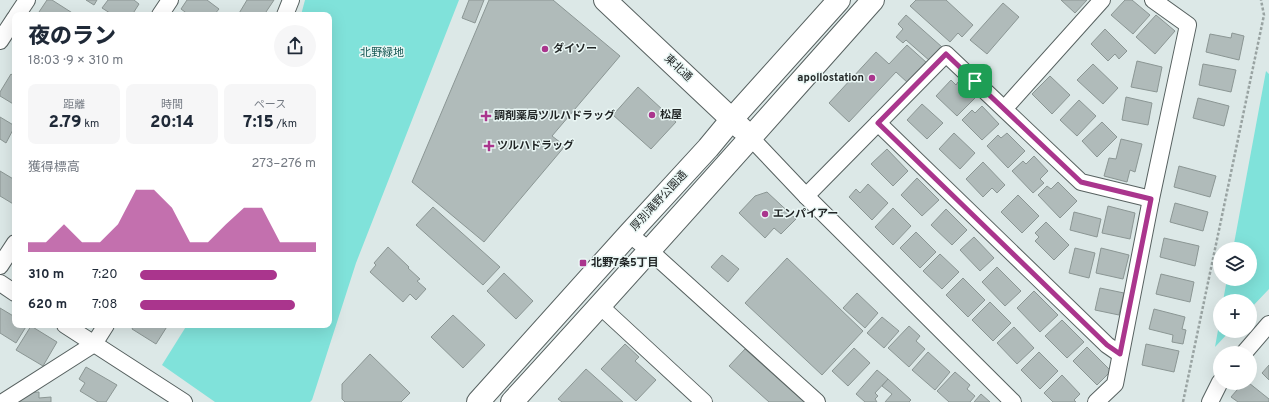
<!DOCTYPE html>
<html lang="ja">
<meta charset="utf-8">
<style>
:root{--surface:#fff;--page:#f6f6f7;--text:#1f2937;--muted:#747a83;--accent:#aa358d}
body{margin:0;font-family:Overpass,"Noto Sans JP",sans-serif;background:var(--page);color:var(--text);height:100vh;display:flex;flex-direction:column;font-size:15px;white-space:nowrap}
*{box-sizing:border-box;margin:0}
p{font-size:13px;color:var(--muted)}
.icon{flex:none;width:22px;height:22px;fill:none;stroke:currentColor;stroke-width:2;stroke-linecap:round;stroke-linejoin:round}
.map{position:relative;flex:1;overflow:hidden}
.details{position:absolute;left:12px;top:12px;width:320px;height:316px;display:flex;flex-direction:column;background:var(--surface);border-radius:8px;box-shadow:0 4px 16px #0002}
.details>*{flex:none}
.tools{position:absolute;left:1213px;top:242px;display:grid;gap:8px}
.tools a{display:grid;place-items:center;width:44px;height:44px;border-radius:50%;background:var(--surface);box-shadow:0 4px 16px #0002;font-size:20px}
.pin{position:absolute;display:grid;place-items:center;width:34px;height:34px;color:#fff;margin:-17px;border-radius:8px;box-shadow:0 2px 6px #0006}
.round{display:grid;place-items:center;flex:none;width:42px;height:42px;border-radius:21px;background:var(--page)}
.headline{display:flex;align-items:center;justify-content:space-between;height:68px;padding:0 16px}
h1{font-size:22px;font-weight:800;line-height:30px}
.stats{display:grid;grid-template-columns:repeat(3,1fr);gap:6px;height:68px;padding:4px 16px}
.stats div{display:grid;align-content:center;border-radius:8px;background:var(--page);text-align:center}
.stats b{font-size:17px;font-weight:800}
.stats small{font-size:11px;font-weight:400}
.stats p{font-size:11px}
.chart{height:112px;padding:8px 16px}
.chart p{display:flex;justify-content:space-between}
.chart svg{width:100%;height:72px;margin-top:4px;fill:var(--accent);opacity:.7}
ul{padding:0 16px;list-style:none;font-size:13px}
li{display:grid;grid-template-columns:64px 48px 1fr;align-items:center;height:30px}
li i{height:10px;border-radius:5px;background:var(--accent)}
.map>svg:first-child{display:block}
</style>
<div class="map">
<svg width="1269" height="402" viewBox="0 0 1269 402">
<rect width="100%" height="100%" fill="#dce8e7"/>
<g fill="#80e2da">
<path d="M305,0H459L356,263L312,400L310,402H215L162,365L187,325H329V15H301Z"/>
<path d="M1266,71L1269,74V289L1250,309V301H1223L1227,279H1250V249H1233Z"/>
<path d="M1220,319V331H1230L1215,347Z"/>
</g>
<g fill="#b0bbba" stroke="#8b9694">
<path d="M47,0H52L74,14L37,15Z"/>
<path d="M86,0H97L94,5Z"/>
<path d="M108,0H134L139,4L132,15H113L102,8Z"/>
<path d="M187,0H207L219,9L214,15H189L181,9Z"/>
<path d="M247,0H274L264,15H238Z"/>
<path d="M469,0H484L475,23L462,18Z"/>
<path d="M489,0H553L620,56L552,136L565,146L484,242L412,182Z"/>
<path d="M916,0H946L973,25L962,37L958,33L950,42L910,6Z"/>
<path d="M1061,0H1087L1075,13Z"/>
<path d="M1125,0H1132L1150,15L1133,34L1111,15Z"/>
<path d="M1003,3L1019,17L987,54L970,40Z"/>
<path d="M906,15L942,47L930,61L906,40L903,43L896,37L903,29L898,24Z"/>
<path d="M1156,15L1175,31L1155,54L1136,37Z"/>
<path d="M1105,29L1127,51L1119,59L1115,54L1108,61L1091,44Z"/>
<path d="M1232,33L1244,36L1239,60L1206,52L1210,34L1231,38Z"/>
<path d="M907,45L927,63L908,83L896,72L849,122L829,103L876,52L889,64Z"/>
<path d="M1137,61L1162,67L1157,92L1131,87Z"/>
<path d="M1093,64L1118,88L1103,104L1077,80Z"/>
<path d="M1203,64L1236,70L1231,92L1199,85Z"/>
<path d="M11,74L15,77V105L0,96V92Z"/>
<path d="M1050,76L1070,95L1052,114L1032,94Z"/>
<path d="M951,80L956,85L958,82L975,98L957,116L936,96Z"/>
<path d="M638,87L676,122L651,149L613,115Z"/>
<path d="M1126,97L1152,103L1148,125L1122,120Z"/>
<path d="M1198,98L1229,106L1224,126L1193,118Z"/>
<path d="M1079,100L1096,116L1077,136L1060,120Z"/>
<path d="M922,104L943,123L927,139L907,120Z"/>
<path d="M982,106L999,124L982,140L962,120L972,110L975,113Z"/>
<path d="M0,117L15,126L6,143L0,139Z"/>
<path d="M1102,122L1117,137L1097,157L1082,141Z"/>
<path d="M954,133L975,153L960,169L939,149Z"/>
<path d="M1007,133L1025,151L1008,168L987,146L998,135L1001,138Z"/>
<path d="M1121,139L1142,144L1135,172L1130,170L1127,182L1104,176L1109,158L1116,159Z"/>
<path d="M887,149L908,171L893,186L871,164Z"/>
<path d="M1034,156L1048,171L1040,179L1044,183L1033,193L1012,171L1023,161L1026,164Z"/>
<path d="M983,162L1005,185L997,193L992,188L983,197L966,179Z"/>
<path d="M1179,166L1216,176L1210,197L1174,187Z"/>
<path d="M0,171L15,180V205L0,196Z"/>
<path d="M917,178L939,200L922,216L901,195Z"/>
<path d="M1058,182L1077,201L1060,218L1038,195L1047,186L1051,189Z"/>
<path d="M868,184L888,203L872,220L849,197L856,189L860,193Z"/>
<path d="M767,192L796,219L781,234L774,228L765,238L739,213L755,196Z"/>
<path d="M1018,195L1039,216L1022,233L1001,212Z"/>
<path d="M1175,203L1208,212L1203,231L1170,222Z"/>
<path d="M1108,206L1135,213L1130,239L1102,233Z"/>
<path d="M433,207L500,267L483,285L416,225Z"/>
<path d="M893,208L911,226L893,245L875,227Z"/>
<path d="M946,209L967,230L952,245L931,225Z"/>
<path d="M1074,212L1101,219L1097,237L1070,230Z"/>
<path d="M1046,222L1069,245L1054,260L1035,241L1039,237L1035,233Z"/>
<path d="M916,232L936,252L920,268L900,248Z"/>
<path d="M974,237L994,258L980,271L960,250Z"/>
<path d="M1164,238L1199,246L1195,266L1160,257Z"/>
<path d="M388,247L409,267L408,268L420,279L417,281L426,289L416,300L410,294L403,302L370,272L376,265L374,263Z"/>
<path d="M1075,248L1095,253L1089,278L1069,273Z"/>
<path d="M1101,248L1129,255L1123,279L1096,273Z"/>
<path d="M940,254L959,272L942,289L923,271Z"/>
<path d="M722,255L739,269L728,282L711,267Z"/>
<path d="M787,258L863,331L822,375L745,303Z"/>
<path d="M997,267L1021,291L1005,306L982,282Z"/>
<path d="M504,273L533,301L516,319L487,291Z"/>
<path d="M1161,274L1194,282L1190,302L1156,294Z"/>
<path d="M963,278L985,300L968,317L946,295Z"/>
<path d="M1100,288L1124,293L1119,315L1095,310Z"/>
<path d="M1034,291L1058,315L1040,332L1017,308Z"/>
<path d="M857,293L878,313L865,328L843,308Z"/>
<path d="M990,302L1011,323L993,341L972,320Z"/>
<path d="M0,308L15,317V325H27L16,343L0,333Z"/>
<path d="M1154,309L1185,317L1182,329L1186,330L1183,344L1172,342L1173,335L1149,329Z"/>
<path d="M453,315L485,345L463,368L431,337Z"/>
<path d="M882,317L899,331L884,348L867,333Z"/>
<path d="M1062,320L1084,342L1067,358L1045,336Z"/>
<path d="M134,325H168L156,344L132,329Z"/>
<path d="M31,326L57,342L43,366L16,350Z"/>
<path d="M909,326L920,336L916,341L925,349L909,367L888,348Z"/>
<path d="M1014,327L1034,348L1017,364L997,343Z"/>
<path d="M625,344L639,357L635,361L656,380L636,401L601,369Z"/>
<path d="M1146,344L1179,351L1174,372L1142,365Z"/>
<path d="M1087,347L1111,371L1097,385L1073,361Z"/>
<path d="M854,348L870,363L848,386L832,371Z"/>
<path d="M745,349L804,402H769L729,366Z"/>
<path d="M928,352L950,372L935,390L912,370Z"/>
<path d="M1039,352L1058,371L1040,389L1021,370Z"/>
<path d="M370,354L410,393L401,402H345L342,399V384Z"/>
<path d="M1269,365V380L1262,373Z"/>
<path d="M86,367L117,385L106,402H98L80,391L85,383L79,379Z"/>
<path d="M586,369L623,402H562L558,399Z"/>
<path d="M877,370L888,379L875,393L878,396L875,399L877,402H865L856,394Z"/>
<path d="M955,372L970,385L967,389L975,396L970,402H949L937,391Z"/>
<path d="M1062,375L1080,394L1074,400L1076,402H1053L1044,393Z"/>
<path d="M888,379L911,400L909,402H885L892,394L882,386Z"/>
<path d="M1243,383H1249L1269,399V402H1238L1231,397Z"/>
<path d="M39,392V398L51,397V402H17L23,393Z"/>
<path d="M981,394L990,402H974Z"/>
</g>
<g fill="none" stroke-linecap="round" stroke-linejoin="round">
<g stroke="#576160" stroke-width="18">
<g id="street">
<path d="M17,15L27,0"/>
<path d="M160,15L170,0"/>
<path d="M285,15L291,0"/>
<path d="M0,41L15,18"/>
<path d="M1005,108L1102,0"/>
<path d="M878,123L1107,345L1120,354"/>
<path d="M750,137L806,196L1013,402"/>
<path d="M806,196L946,54L1081,182L1151,199"/>
<path d="M629,234L650,251L817,402"/>
<path d="M0,266L15,243"/>
<path d="M0,283L15,293"/>
<path d="M600,306L704,402"/>
<path d="M65,325L184,402"/>
<path d="M1244,353L1269,324"/>
<path d="M3,402L94,344L106,325"/>
<path d="M1096,402L1115,384L1151,199L1188,25L1153,0"/>
<path d="M1210,402L1220,382"/>
</g>
</g>
<g stroke="#576160" stroke-width="24">
<g id="secondary">
<path d="M605,0L742,129"/>
<path d="M478,402L629,234L708,148L732,119L839,0"/>
<path d="M512,402C634,269 753,135 873,0"/>
</g>
</g>
<path stroke="#99a3a2" stroke-width="2.5" stroke-dasharray="3 2" stroke-linecap="butt" d="M1183,402L1264,15L1261,0"/>
<use href="#street" stroke="#fff" stroke-width="16"/>
<use href="#secondary" stroke="#fff" stroke-width="22"/>
</g>
<g fill="none" stroke-linecap="round" stroke-linejoin="round">
<g stroke="#fff" stroke-width="8">
<path id="route" d="M946,54L1081,182L1151,199L1120,354L1107,345L878,123Z"/>
</g>
<use href="#route" stroke="#aa358d" stroke-width="5"/>
</g>
<g fill="#aa358d" stroke="#e9f6f4" stroke-width="1.5">
<circle cx="545" cy="49" r="4"/>
<circle cx="872" cy="78" r="4"/>
<circle cx="652" cy="115" r="4"/>
<path d="M484 110h4v4h4v4h-4v4h-4v-4h-4v-4h4z"/>
<path d="M487 140h4v4h4v4h-4v4h-4v-4h-4v-4h4z"/>
<circle cx="765" cy="214" r="4"/>
<rect x="579" y="259" width="8" height="8" rx="2"/>
</g>
<g text-anchor="middle" dominant-baseline="central" stroke-width="3" stroke-linejoin="round" paint-order="stroke">
<g font-size="11" font-weight="bold" fill="#212525" stroke="#e9f6f4" text-anchor="start">
<text x="553" y="49">ダイソー</text>
<text x="864" y="78" text-anchor="end">apollostation</text>
<text x="660" y="115">松屋</text>
<text x="494" y="116">調剤薬局ツルハドラッグ</text>
<text x="497" y="146">ツルハドラッグ</text>
<text x="773" y="214">エンパイアー</text>
<text x="591" y="263">北野7条5丁目</text>
</g>
<g font-size="11" fill="#175854" stroke="#e9f6f4">
<text x="382" y="53">北野緑地</text>
</g>
<g font-size="11" fill="#212525" stroke="#e9f6f4">
<text transform="translate(678 68) rotate(43)">東北通</text>
<text transform="translate(659 201) rotate(-47)">厚別滝野公園通</text>
</g>
</g>
</svg>
<div class="tools">
<a><svg class="icon" aria-label="layers" viewBox="0 0 24 24"><path d="M12 4l9 5-9 5-9-5zM3 14l9 5 9-5"/></svg></a>
<a>+</a>
<a>−</a>
</div>
<div class="pin" style="left:975px;top:81px;background:#1e9e55"><svg class="icon" aria-label="arrive" viewBox="0 0 24 24"><path d="M6 21V4h12l-3 4 3 4H6"/></svg></div>
<section class="details">
<div class="headline"><div><h1>夜のラン</h1><p>18:03 · 9 × 310 m</p></div><a class="round"><svg class="icon" aria-label="share" viewBox="0 0 24 24"><path d="M12 15V3M7 8l5-5 5 5M5 13v7h14v-7"/></svg></a></div>
<div class="stats">
<div><p>距離</p><b>2.79<small> km</small></b></div>
<div><p>時間</p><b>20:14</b></div>
<div><p>ペース</p><b>7:15<small> /km</small></b></div>
</div>
<div class="chart"><p><span>獲得標高</span>273–276 m</p>
<svg viewBox="0 0 160 44" preserveAspectRatio="none"><path d="M0 44V38L10 38L20 27L30 38L40 38L50 27L60 6L70 6L80 17L90 38L100 38L110 27L120 17L130 17L140 38L150 38L160 38V44z"/></svg>
</div>
<ul>
<li><b>310 m</b>7:20<i style="width:78%"></i></li>
<li><b>620 m</b>7:08<i style="width:88%"></i></li>
</ul>
</section>
</div>
